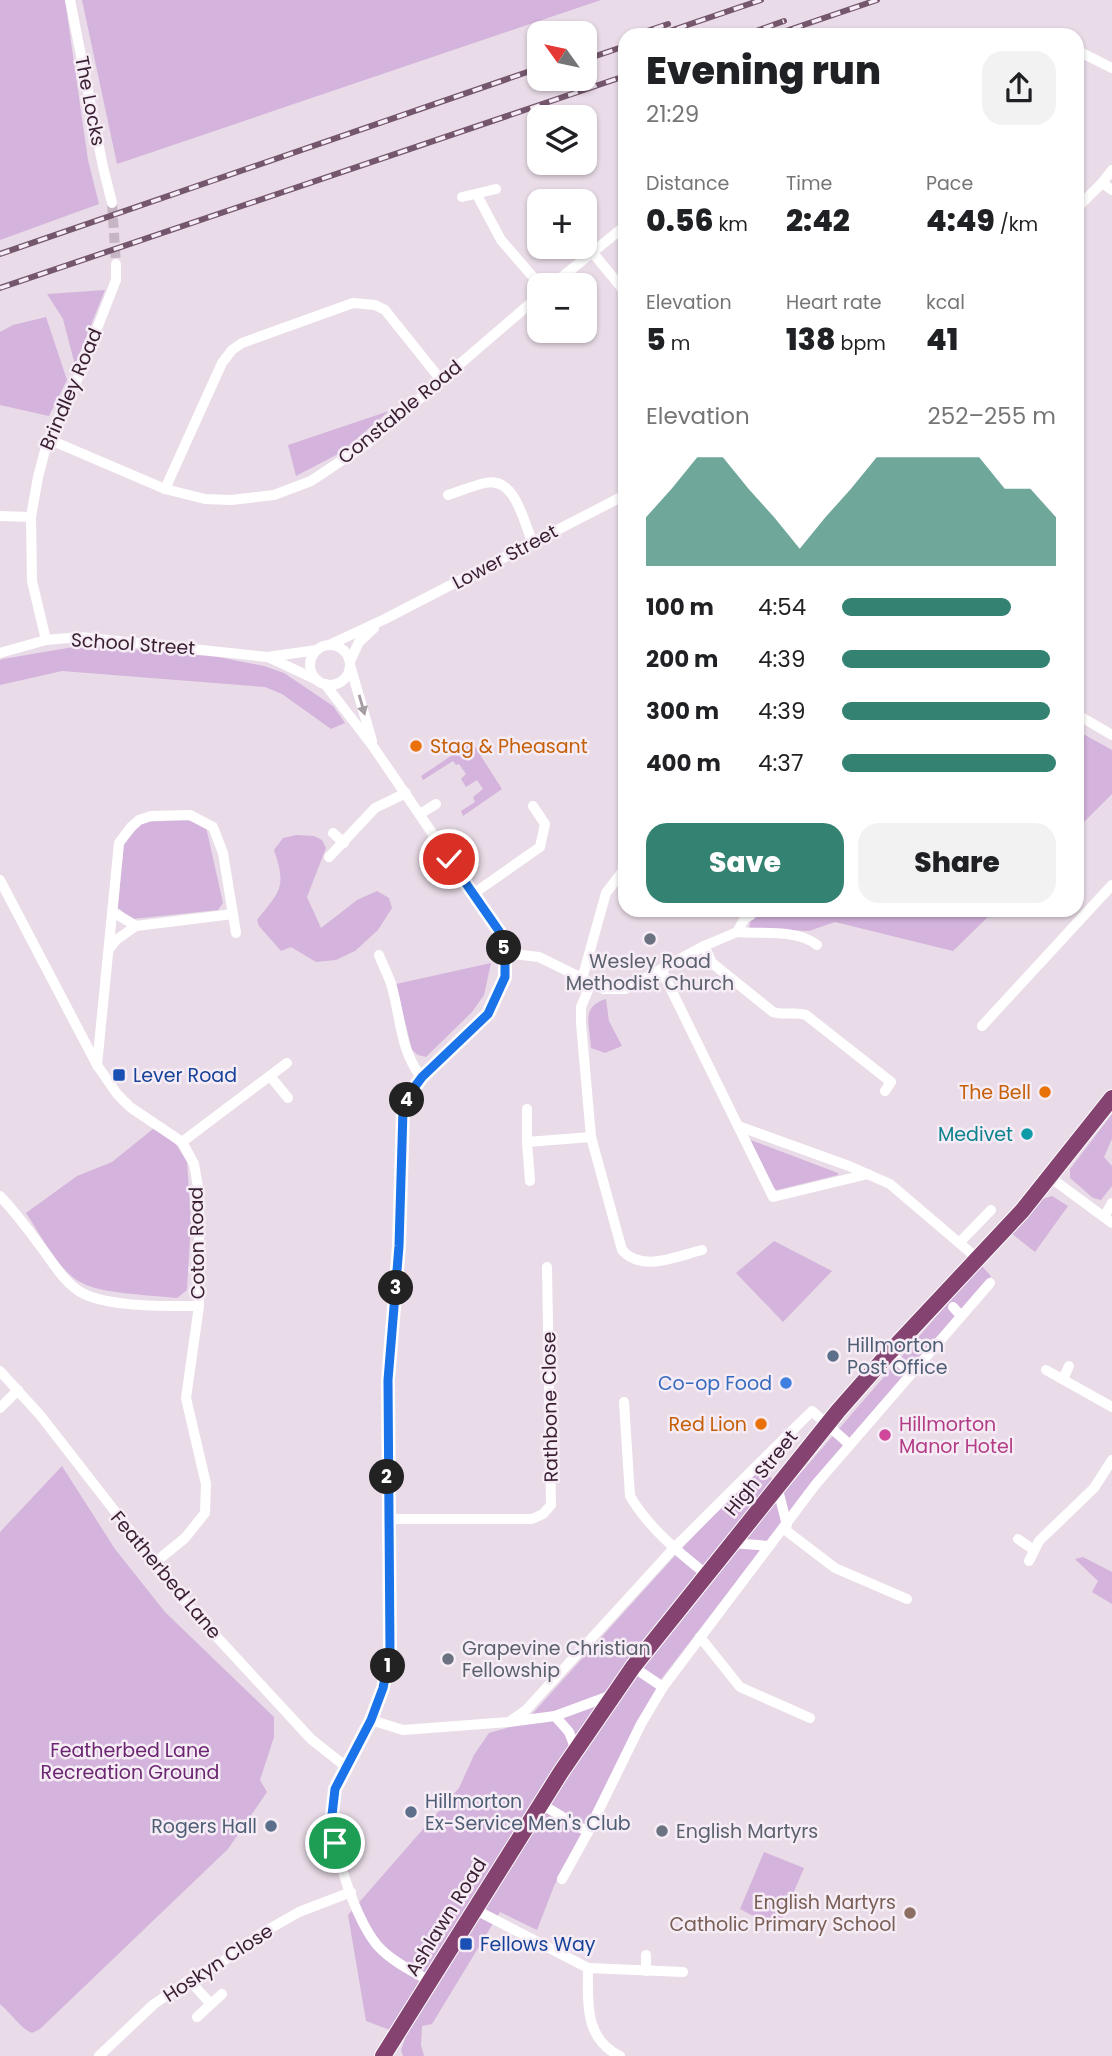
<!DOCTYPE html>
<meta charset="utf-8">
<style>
:root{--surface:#fff;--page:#f2f2f2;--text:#202124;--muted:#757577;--accent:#338272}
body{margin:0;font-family:Poppins,sans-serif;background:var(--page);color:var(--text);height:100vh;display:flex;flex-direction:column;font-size:26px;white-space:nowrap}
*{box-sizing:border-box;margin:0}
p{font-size:23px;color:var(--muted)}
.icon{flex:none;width:38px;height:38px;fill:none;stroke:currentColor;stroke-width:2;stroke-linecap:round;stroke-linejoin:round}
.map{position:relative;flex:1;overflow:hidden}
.side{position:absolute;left:618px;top:28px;width:466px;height:889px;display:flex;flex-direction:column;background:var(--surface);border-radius:21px;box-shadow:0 2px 5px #0004}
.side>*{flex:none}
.needle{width:46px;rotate:303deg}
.tools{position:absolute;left:527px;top:21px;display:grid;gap:14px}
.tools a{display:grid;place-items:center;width:70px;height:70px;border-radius:14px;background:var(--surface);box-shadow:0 2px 5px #0004;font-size:35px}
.pin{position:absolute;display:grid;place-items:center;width:60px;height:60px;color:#fff;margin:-30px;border:4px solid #fff;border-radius:50%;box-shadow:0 2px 7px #0007}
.km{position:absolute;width:35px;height:35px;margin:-18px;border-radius:50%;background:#222;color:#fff;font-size:19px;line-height:35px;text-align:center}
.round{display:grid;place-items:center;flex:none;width:74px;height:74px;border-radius:21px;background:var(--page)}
.head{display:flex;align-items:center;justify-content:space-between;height:119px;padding:0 28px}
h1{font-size:38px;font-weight:800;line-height:52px}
.metrics{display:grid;grid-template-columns:repeat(3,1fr);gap:10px;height:119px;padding:7px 28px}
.metrics div{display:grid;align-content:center}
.metrics b{font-size:30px;font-weight:800}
.metrics small{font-size:19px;font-weight:400}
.metrics p{font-size:19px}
.chart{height:196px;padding:14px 28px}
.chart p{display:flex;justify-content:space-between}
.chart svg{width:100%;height:126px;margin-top:7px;fill:var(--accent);opacity:.7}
.cta{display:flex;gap:14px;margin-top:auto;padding:14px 28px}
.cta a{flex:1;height:80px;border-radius:21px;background:var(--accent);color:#fff;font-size:28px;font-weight:800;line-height:80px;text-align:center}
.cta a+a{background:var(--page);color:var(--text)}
ul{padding:0 28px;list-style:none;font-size:23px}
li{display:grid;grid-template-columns:112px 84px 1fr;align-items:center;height:52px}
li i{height:18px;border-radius:9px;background:var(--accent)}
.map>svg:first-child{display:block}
</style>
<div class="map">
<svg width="1112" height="2056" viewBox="0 0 1112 2056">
<rect width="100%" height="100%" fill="#e9dce8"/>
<g fill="#d4b3dc">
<path d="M0,0H65L88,160L99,204L0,240Z"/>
<path d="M82,0H601L117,164Z"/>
<path d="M105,290L75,365L63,319L47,294Z"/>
<path d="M46,317L67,380L49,416L0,405V332L13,325Z"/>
<path d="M389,411L340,453L296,476L288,445Z"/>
<path d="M85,645L218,657L264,666L284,673L333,706L345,723L331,729L282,694L265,687L62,671L0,685V660L3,659Z"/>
<path d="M1076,730L1112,750V794L1076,830Z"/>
<path d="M472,742L502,789L463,816L461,811L475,802L473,797L483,789L477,780L466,787L461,779L466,774L459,764L456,765L453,761L423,780L421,776Z"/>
<path d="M187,820L197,822L206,827L223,903L218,910L132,919L118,908L124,843L143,822Z"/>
<path d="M296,835L314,836L322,840L326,848L307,897L321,928L357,900L377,891L389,898L392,908L378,930L355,951L336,960L316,962L291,947L281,951L259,926L257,920C280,891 287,888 274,850L283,838Z"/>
<path d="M753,910H995L953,951L835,922L809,931L749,928Z"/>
<path d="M491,963L484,995L472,1012L426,1057L418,1055L412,1050L396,984Z"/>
<path d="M606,999L609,1021L622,1046L605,1053L591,1048C590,1025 580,1007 606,999Z"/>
<path d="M1112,1114V1139L1104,1157L1112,1166V1186L1101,1200L1093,1198L1070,1178V1169Z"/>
<path d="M153,1129L165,1132L177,1146L187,1162L191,1221L187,1290L177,1298C152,1295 100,1294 80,1282C58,1270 40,1233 26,1213L77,1176L112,1162Z"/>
<path d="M748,1139L838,1173V1175L777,1190L771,1187Z"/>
<path d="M1052,1196L1068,1206L1035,1252L1011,1233L1042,1199Z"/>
<path d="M774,1241L832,1271L783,1322L736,1273Z"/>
<path d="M981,1265L991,1276L796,1504L662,1678L554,1886L537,1930L500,1912L432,2024L422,2026L421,2045L424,2056H403L401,2050L406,2036L366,2021L348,1915L459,1788L474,1755L489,1733L524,1723L672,1559L760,1467L785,1491Z"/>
<path d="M62,1466L115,1549L165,1612L274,1717V1737L260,1780L267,1792L228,1849L40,2029L32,2033C20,2028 11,2013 0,2004V1532Z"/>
<path d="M1083,1557L1112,1572V1604L1092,1592L1098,1581L1075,1559Z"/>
<path d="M764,1852L804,1868L778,1929L740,1909Z"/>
</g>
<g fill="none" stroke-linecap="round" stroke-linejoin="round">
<path stroke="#c6b6c4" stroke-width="10" stroke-dasharray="10 5" stroke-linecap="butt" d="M112,203L116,264"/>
<g stroke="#fff" stroke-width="18">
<path id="trunk" d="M383,2056L561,1772L633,1667L838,1411L889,1353L1022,1211L1112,1098"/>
</g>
<g stroke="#fff" stroke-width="10">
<path d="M70,0L103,167L112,203"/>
<path d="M1076,50L1112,68"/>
<path d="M1102,183L1112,190"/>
<path d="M477,195L501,240L540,285"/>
<path d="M462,197L496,189"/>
<path d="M1076,209L1102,183L1112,170"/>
<path d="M593,253L625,292"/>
<path d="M552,285L625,226"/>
<path d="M48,439L165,489L205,499L231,500L274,495L311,481L368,443L539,296"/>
<path d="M165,489L222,363L232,350L242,343L353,303L375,305L385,310L441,380"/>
<path d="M448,495C460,491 472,486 485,483C515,476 523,520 532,541"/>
<path d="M0,516L31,517"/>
<path d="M46,640L32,581L31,517L38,477L48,439L75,385L116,280V264"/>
<path d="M329,645L385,619L625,495"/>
<circle cx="330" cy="665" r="20"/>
<path d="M0,653L46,640L80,637L267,657L317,650"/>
<path d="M268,657L317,680"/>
<path d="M350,661L359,642L374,628"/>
<path d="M350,665L372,741"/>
<path d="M325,684L372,745L499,931C529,1033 426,1038 403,1110L399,1246L388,1380L390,1653C385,1677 381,1699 370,1720C360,1743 343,1763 336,1787C323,1825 352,1915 377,1945C391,1961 412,1971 430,1981"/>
<path d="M1076,714L1112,735"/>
<path d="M420,814L436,804"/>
<path d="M333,833L344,843"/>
<path d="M329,857L375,808L406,793"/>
<path d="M0,880L97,1065L117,1094L130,1107L182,1142L194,1164L199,1193V1306L186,1398L206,1484L205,1513L185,1538L153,1564"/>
<path d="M473,894L540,847L545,824L533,806"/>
<path d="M113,912L136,926L233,914"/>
<path d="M737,932C762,934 797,929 817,945"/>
<path d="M704,946L712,963L773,1012C784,1016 795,1011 806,1015L891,1082L885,1091"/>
<path d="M110,948L116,940L136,926"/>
<path d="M505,953L539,957L604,989H625L704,946L737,932L745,918L751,915"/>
<path d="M379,955C383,966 389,976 392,987C401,1020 400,1049 421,1077"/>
<path d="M661,969L738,1126L849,1166L890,1184L978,1259"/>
<path d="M582,979L606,893L625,868"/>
<path d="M591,983L581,1007V1023L591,1137L622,1250C642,1273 677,1256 702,1250"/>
<path d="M982,1026L1112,885"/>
<path d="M97,1065L119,843L131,827L139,820L151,816L190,815L213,827L223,853L236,933"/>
<path d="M270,1076L288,1098"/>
<path d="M527,1109V1142"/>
<path d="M738,1126L773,1197L868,1174"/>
<path d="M182,1142L287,1063"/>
<path d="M1051,1178L1112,1223"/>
<path d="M530,1181L527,1142L591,1137"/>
<path d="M0,1196C15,1212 28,1229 41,1247C52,1261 61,1278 76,1289C100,1308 167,1306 199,1306"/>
<path d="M1104,1217L1112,1203"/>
<path d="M959,1243L991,1210"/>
<path d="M953,1307L961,1316"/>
<path d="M889,1353L912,1373"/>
<path d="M1046,1370L1112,1407"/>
<path d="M0,1371L40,1415L191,1609L311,1739L345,1766"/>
<path d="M1063,1379L1069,1366"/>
<path d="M624,1402L630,1496C648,1527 678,1552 706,1574"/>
<path d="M0,1408L18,1390"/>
<path d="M777,1486L787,1525"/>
<path d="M388,1519H532L543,1514L551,1505L547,1267"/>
<path d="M784,1529L835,1568L907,1599"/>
<path d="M1018,1539L1034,1550"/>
<path d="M732,1543L769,1546"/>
<path d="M1029,1561L1039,1541L1094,1488L1112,1460"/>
<path d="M700,1637L740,1687L810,1718"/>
<path d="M633,1667L663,1687"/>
<path d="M555,1716L569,1732L576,1750"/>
<path d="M371,1720L403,1730L509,1722L555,1716L612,1695"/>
<path d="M509,1722L526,1710L674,1548L812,1411L849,1444"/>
<path d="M541,1804L588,1832"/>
<path d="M562,1879L588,1832L641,1724L663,1687L816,1484L990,1283"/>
<path d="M476,1910L588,1968C588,2002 584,2039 620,2056"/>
<path d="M588,1968L683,1972"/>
<path d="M646,1971V1955"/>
<path d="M189,1980L210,2003"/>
<path d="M197,2017L222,1994"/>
<path d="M99,2056L154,2004L189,1980L222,1962L262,1933L299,1912L351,1892"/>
</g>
<use href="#trunk" stroke="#844370" stroke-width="16"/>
<g stroke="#75576d" stroke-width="6">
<g id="rail">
<path d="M635,35L668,24"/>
<path d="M658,35L761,0"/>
<path d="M745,35L784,21"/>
<path d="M774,35L877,0"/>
<path d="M584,60L625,46"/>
<path d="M0,254L539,68"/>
<path d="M0,288L625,76"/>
</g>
</g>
<use href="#rail" stroke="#f6ecf6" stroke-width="3.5" stroke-dasharray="10" stroke-linecap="butt"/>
</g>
<defs><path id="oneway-solid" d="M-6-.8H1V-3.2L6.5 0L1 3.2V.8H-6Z" transform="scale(1.75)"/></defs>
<use fill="#a69aa3" href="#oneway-solid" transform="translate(362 705) rotate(74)"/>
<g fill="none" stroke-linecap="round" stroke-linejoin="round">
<g stroke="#fff" stroke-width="14">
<path id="route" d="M335,1843L332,1815L335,1789L371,1720L383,1688L390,1653L388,1380L399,1246L403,1110L408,1096L422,1077L488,1014L505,977V953L499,931L449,859"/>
</g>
<use href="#route" stroke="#1a73e8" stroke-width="9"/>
</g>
<g fill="#e8710a" stroke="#f6ecf6" stroke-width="2.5">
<circle cx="416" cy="746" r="7"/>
<circle cx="1045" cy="1092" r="7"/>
<circle cx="761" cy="1424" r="7"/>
</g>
<g fill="#6b7280" stroke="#f6ecf6" stroke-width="2.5">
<circle cx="650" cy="939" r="7"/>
<circle cx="448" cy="1659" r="7"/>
<circle cx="662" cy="1831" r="7"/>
</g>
<g fill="#1a4fb4" stroke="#f6ecf6" stroke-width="2.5">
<rect x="112" y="1068" width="14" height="14" rx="3.5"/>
<rect x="459" y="1937" width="14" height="14" rx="3.5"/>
</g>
<circle fill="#0f9aa8" stroke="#f6ecf6" stroke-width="2.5" cx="1027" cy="1134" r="7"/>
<g fill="#5c6f8a" stroke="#f6ecf6" stroke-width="2.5">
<circle cx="833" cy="1356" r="7"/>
<circle cx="411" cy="1812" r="7"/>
<circle cx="271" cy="1826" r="7"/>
</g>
<circle fill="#3f7fe0" stroke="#f6ecf6" stroke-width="2.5" cx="786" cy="1383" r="7"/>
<circle fill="#d1479c" stroke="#f6ecf6" stroke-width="2.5" cx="885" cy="1435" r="7"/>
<circle fill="#8d6e63" stroke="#f6ecf6" stroke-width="2.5" cx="910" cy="1913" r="7"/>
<g text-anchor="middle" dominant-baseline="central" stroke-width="5" stroke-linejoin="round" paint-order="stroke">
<g font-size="19" fill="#391e32" stroke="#f6ecf6">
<text transform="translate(90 101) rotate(79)">The Locks</text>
<text transform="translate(71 389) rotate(-67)">Brindley Road</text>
<text transform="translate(400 412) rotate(-39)">Constable Road</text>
<text transform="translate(505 557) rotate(-28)">Lower Street</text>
<text transform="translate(133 644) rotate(4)">School Street</text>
<text transform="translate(197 1243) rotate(-91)">Coton Road</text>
<text transform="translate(550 1407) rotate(-91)">Rathbone Close</text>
<text transform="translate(761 1473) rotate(-51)">High Street</text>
<text transform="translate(166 1575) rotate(50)">Featherbed Lane</text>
<text transform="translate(446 1917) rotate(-58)">Ashlawn Road</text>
<text transform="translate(218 1963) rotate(-33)">Hoskyn Close</text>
</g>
<g font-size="19" fill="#c56008" stroke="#f6ecf6" text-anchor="end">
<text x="430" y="746" text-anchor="start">Stag &amp; Pheasant</text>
<text x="1031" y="1092">The Bell</text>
<text x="747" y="1424">Red Lion</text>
</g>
<g font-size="19" fill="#5b616d" stroke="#f6ecf6" text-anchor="start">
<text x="650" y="961" text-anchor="middle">Wesley Road<tspan x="650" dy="22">Methodist Church</tspan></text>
<text x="462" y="1648">Grapevine Christian<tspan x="462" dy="22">Fellowship</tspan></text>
<text x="676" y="1831">English Martyrs</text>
</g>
<g font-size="19" fill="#164399" stroke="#f6ecf6" text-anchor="start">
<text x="133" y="1075">Lever Road</text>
<text x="480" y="1944">Fellows Way</text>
</g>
<g font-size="19" fill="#0d838f" stroke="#f6ecf6" text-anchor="end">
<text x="1013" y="1134">Medivet</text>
</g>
<g font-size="19" fill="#4e5e75" stroke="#f6ecf6" text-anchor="start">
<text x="847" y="1345">Hillmorton<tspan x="847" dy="22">Post Office</tspan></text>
<text x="425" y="1801">Hillmorton<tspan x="425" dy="22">Ex-Service Men's Club</tspan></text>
<text x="257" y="1826" text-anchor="end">Rogers Hall</text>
</g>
<g font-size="19" fill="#366cbe" stroke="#f6ecf6" text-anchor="end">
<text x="772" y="1383">Co-op Food</text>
</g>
<g font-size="19" fill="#b23c85" stroke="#f6ecf6" text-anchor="start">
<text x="899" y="1424">Hillmorton<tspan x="899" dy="22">Manor Hotel</tspan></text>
</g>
<g font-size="19" fill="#6b2671" stroke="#f6ecf6">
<text x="130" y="1750">Featherbed Lane<tspan x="130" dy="22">Recreation Ground</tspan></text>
</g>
<g font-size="19" fill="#785e54" stroke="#f6ecf6" text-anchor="end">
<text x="896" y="1902">English Martyrs<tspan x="896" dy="22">Catholic Primary School</tspan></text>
</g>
</g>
</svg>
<div class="tools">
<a><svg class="needle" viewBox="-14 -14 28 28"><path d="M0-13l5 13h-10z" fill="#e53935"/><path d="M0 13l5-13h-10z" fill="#757577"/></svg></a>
<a><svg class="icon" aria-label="layers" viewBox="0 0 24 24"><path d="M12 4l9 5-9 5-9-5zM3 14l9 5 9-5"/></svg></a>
<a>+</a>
<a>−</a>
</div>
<div class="pin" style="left:335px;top:1843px;background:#1e9e55"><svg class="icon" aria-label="arrive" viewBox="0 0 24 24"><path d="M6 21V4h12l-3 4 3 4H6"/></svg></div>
<div class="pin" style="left:449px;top:859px;background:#d93025"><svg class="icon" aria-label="check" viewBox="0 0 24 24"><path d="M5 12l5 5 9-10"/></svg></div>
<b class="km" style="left:388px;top:1666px">1</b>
<b class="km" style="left:387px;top:1477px">2</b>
<b class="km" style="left:396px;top:1288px">3</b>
<b class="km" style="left:407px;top:1100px">4</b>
<b class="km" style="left:504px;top:948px">5</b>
<section class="side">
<div class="head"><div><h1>Evening run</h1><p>21:29</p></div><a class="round"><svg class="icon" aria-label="share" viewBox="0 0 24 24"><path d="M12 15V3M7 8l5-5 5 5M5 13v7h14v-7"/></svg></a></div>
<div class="metrics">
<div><p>Distance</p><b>0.56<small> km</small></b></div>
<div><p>Time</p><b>2:42</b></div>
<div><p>Pace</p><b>4:49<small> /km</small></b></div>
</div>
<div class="metrics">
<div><p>Elevation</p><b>5<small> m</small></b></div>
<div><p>Heart rate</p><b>138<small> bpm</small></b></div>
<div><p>kcal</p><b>41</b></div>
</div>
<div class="chart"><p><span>Elevation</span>252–255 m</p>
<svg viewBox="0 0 160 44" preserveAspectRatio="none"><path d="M0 44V27L10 17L20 6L30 6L40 17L50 27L60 38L70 27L80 17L90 6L100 6L110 6L120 6L130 6L140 17L150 17L160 27V44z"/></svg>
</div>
<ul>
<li><b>100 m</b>4:54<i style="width:79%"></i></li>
<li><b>200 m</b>4:39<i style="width:97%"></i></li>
<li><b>300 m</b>4:39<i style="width:97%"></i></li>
<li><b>400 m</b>4:37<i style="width:100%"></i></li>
</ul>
<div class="cta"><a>Save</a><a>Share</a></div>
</section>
</div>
